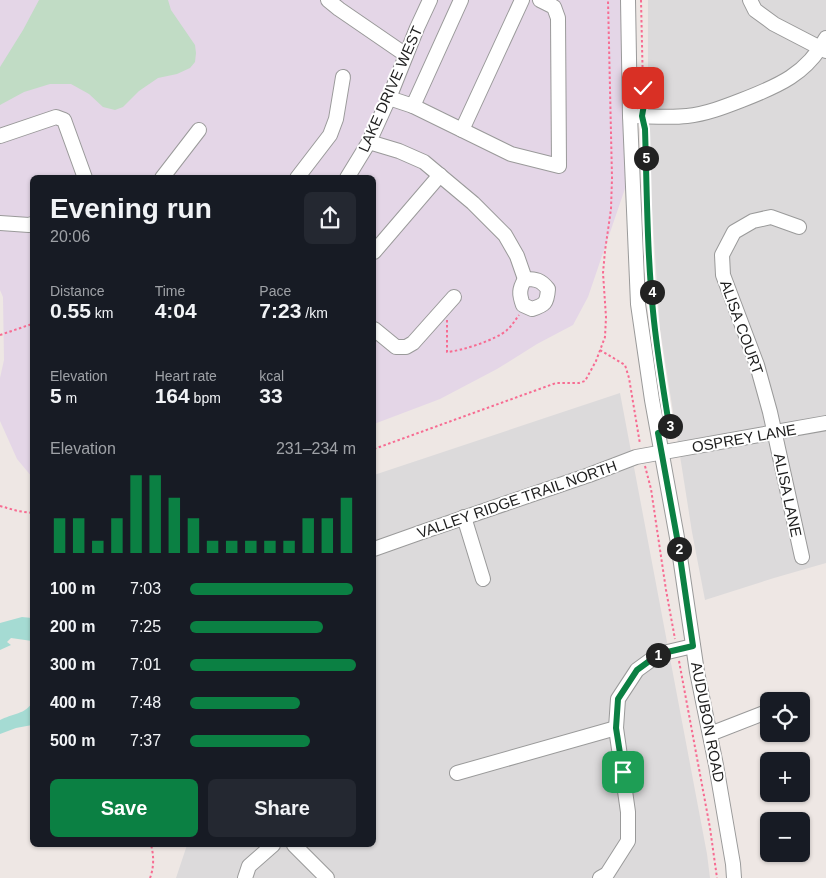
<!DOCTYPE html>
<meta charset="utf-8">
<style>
:root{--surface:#171b24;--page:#242831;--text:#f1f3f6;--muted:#9ea1a6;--accent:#0b8043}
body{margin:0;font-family:Helvetica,sans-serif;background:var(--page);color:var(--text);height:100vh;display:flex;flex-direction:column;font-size:19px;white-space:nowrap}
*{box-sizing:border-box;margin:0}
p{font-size:16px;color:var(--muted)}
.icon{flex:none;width:28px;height:28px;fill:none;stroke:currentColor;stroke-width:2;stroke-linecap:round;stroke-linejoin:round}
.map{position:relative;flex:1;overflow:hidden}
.details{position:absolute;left:30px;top:175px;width:346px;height:672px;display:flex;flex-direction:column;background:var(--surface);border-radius:8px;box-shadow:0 1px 4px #0004}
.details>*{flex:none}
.controls{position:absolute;left:760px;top:692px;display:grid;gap:10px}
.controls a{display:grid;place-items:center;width:50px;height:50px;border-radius:8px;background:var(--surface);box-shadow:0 1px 4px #0004;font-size:25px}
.pin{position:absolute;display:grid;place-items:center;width:42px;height:42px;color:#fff;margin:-21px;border-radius:10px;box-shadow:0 2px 8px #0006}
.km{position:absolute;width:25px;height:25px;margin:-12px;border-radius:50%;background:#222;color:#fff;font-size:14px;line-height:25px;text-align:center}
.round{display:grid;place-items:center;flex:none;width:52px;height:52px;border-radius:8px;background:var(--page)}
.overview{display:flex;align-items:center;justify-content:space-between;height:85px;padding:0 20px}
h1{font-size:28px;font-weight:800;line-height:38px}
.figures{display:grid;grid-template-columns:repeat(3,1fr);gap:8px;height:85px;padding:5px 20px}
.figures div{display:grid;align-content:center}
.figures b{font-size:21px;font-weight:800}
.figures small{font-size:14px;font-weight:400}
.figures p{font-size:14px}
.chart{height:140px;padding:10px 20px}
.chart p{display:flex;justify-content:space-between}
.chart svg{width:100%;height:90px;margin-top:5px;stroke:var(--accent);stroke-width:6}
.button{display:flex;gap:10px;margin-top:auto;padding:10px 20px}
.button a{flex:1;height:58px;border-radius:8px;background:var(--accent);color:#fff;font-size:20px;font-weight:800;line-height:58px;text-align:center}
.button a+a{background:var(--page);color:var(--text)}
ul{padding:0 20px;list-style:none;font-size:16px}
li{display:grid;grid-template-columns:80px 60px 1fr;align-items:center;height:38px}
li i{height:12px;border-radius:6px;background:var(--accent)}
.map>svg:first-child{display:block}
</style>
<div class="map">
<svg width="826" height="878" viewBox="0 0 826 878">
<rect width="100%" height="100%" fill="#eee7e4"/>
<g fill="#dcdadb">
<path d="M648,0H826V563L774,578L705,600L692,532L660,329L648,149Z"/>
<path d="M620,393L707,854L710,878H176L187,845H374V475Z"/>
</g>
<path fill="#e4d6e7" d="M0,0H628L632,168L588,297L573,325L537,344L497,369L440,399L374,424V178H32V477L17,459L0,421V378L4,360L3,297L0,290Z"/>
<path fill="#c1dcc5" d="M39,0H168L171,10L195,45L196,53L195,62L190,68L177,74L158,78L139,91L123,107L115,110L103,107L89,94L71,84H50L24,92L0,105V67L23,30Z"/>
<g fill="#a5dbd3">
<path d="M22,617L32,618V641L11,638L7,642L11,645L0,650V623Z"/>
<path d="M32,702V725L16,728L0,734V720C11,714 27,714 32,702Z"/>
</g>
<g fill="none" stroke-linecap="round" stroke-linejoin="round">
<g stroke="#9a9a9a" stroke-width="16">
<g id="minor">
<path d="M328,0L339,9L406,55"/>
<path d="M628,0L630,116L638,304L652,400L678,543L697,672L716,765L733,864L734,878"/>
<path d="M750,0L755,10L774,24L826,51"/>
<path d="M389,98L413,106L461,0"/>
<path d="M413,106L511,154L559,166L558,18L554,7L540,0"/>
<path d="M630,116C648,116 669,118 687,116C706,114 724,107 742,100C778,86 807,74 826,38"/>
<path d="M462,130L522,0"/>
<path d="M0,136L56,117L64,120L85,178"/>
<path d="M369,142L399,151L424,162L473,203L505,235L517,256L525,279"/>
<path d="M162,178L199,130"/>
<path d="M297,178L330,135L336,119L343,77"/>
<path d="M347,178L369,142L389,98L417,28L430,0"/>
<path d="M0,223L29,225L32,224"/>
<path d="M799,227L771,217L753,221L734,232L722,255L723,275L757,365L770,412L802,557"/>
<path d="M374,252L440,175"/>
<path d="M525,279C536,279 541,280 548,289C547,303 545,305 532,309L523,305C519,294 519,289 525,279Z"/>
<path d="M374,329L396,347H406L413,343L454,297"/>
<path d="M464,517L483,579"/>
<path d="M374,549L422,532L589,475L636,457L826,423"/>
<path d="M710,734L764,713"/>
<path d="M457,773L616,728"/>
<path d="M294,845L327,878"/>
<path d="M245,878L249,866L273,845"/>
<path d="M600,878L607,874L628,841V812L616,728L618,699L637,670L659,654L693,646"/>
</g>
</g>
<g stroke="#f76c92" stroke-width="2" stroke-dasharray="2.5 2.5" stroke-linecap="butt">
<path d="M641,0L643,89L645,99L644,105"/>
<path d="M645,126L650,272L654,321L661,374L670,431H668"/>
<path d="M447,320V352C461,351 496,340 507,330C512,326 515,320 519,315"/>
<path d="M0,335L32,324"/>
<path d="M600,350L625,365L629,378L640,444"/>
<path d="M670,431L673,440"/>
<path d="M374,449L556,383H579L585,381L596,361L605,337L606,317L603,273L605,251L611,209L612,178L608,0"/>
<path d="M645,466L651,489L666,590L675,639"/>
<path d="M0,506L18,511L32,513"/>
<path d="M679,661L710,828L717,878"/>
<path d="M150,878C154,868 154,855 151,845"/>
</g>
<use href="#minor" stroke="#fff" stroke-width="14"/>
</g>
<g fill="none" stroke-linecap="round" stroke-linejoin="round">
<g stroke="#fff" stroke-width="10">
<path id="route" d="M623,772L616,728L618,699L637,670L659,654L693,646L678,543L658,433L670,431C664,394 658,358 654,321C647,257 647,193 645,129L642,116L645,99L643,88"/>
</g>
<use href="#route" stroke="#0b8043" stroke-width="6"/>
</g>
<g text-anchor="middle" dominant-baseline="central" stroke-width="4" stroke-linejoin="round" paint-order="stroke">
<g font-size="15" fill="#1d1d1d" stroke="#fff">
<text transform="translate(390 89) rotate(-66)">LAKE DRIVE WEST</text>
<text transform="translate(742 327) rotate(70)">ALISA COURT</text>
<text transform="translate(744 438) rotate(-10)">OSPREY LANE</text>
<text transform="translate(788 495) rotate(78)">ALISA LANE</text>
<text transform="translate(517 499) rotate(-19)">VALLEY RIDGE TRAIL NORTH</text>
<text transform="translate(708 722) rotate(79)">AUDUBON ROAD</text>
</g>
</g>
</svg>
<div class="controls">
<a><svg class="icon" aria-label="locate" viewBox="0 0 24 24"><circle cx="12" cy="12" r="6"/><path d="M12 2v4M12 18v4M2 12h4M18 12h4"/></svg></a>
<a>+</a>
<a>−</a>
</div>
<div class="pin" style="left:623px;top:772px;background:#1e9e55"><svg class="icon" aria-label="arrive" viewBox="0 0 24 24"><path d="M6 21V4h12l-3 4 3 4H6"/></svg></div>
<div class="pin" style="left:643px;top:88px;background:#d93025"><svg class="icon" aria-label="check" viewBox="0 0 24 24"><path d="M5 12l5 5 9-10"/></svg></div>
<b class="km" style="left:658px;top:655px">1</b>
<b class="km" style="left:679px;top:549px">2</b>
<b class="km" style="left:670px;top:426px">3</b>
<b class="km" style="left:652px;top:292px">4</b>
<b class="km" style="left:646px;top:158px">5</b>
<section class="details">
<div class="overview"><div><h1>Evening run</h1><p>20:06</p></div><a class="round"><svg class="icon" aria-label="share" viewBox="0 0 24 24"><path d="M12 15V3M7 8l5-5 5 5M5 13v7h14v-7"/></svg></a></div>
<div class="figures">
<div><p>Distance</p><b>0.55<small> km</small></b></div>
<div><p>Time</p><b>4:04</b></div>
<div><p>Pace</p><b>7:23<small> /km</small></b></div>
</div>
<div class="figures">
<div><p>Elevation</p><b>5<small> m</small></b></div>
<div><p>Heart rate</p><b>164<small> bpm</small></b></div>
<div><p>kcal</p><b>33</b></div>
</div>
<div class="chart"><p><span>Elevation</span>231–234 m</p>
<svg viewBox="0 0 160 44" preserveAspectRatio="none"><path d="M5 44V27M15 44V27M25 44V38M35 44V27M45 44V6M55 44V6M65 44V17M75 44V27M85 44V38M95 44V38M105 44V38M115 44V38M125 44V38M135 44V27M145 44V27M155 44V17"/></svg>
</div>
<ul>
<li><b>100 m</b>7:03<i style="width:98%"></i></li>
<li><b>200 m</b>7:25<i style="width:80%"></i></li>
<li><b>300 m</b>7:01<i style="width:100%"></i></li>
<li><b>400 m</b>7:48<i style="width:66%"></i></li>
<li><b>500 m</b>7:37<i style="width:72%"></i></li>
</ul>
<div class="button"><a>Save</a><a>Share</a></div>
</section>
</div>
